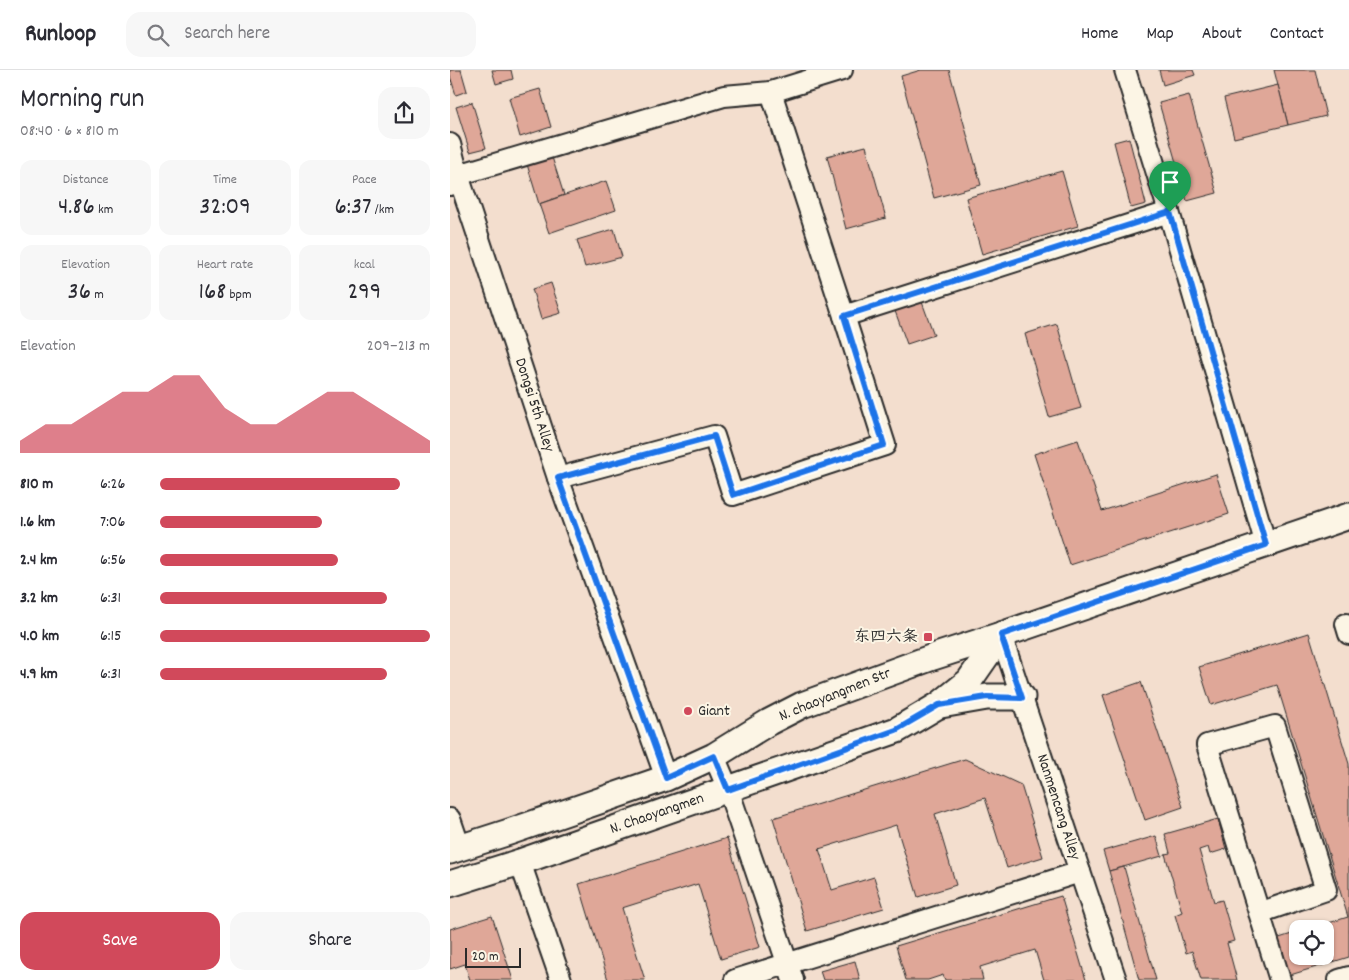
<!DOCTYPE html>
<meta charset="utf-8">
<style>
:root{--surface:#fff;--page:#f7f7f7;--text:#2b2b33;--muted:#7c7c81;--line:#e1e1e2;--accent:#d1495b}
body{margin:0;font-family:Dekko,"LXGW WenKai TC",sans-serif;background:var(--page);color:var(--text);height:100vh;display:flex;flex-direction:column;font-size:19px;white-space:nowrap}
*{box-sizing:border-box;margin:0}
p{font-size:16px;color:var(--muted)}
.icon{flex:none;width:28px;height:28px;fill:none;stroke:currentColor;stroke-width:2;stroke-linecap:round;stroke-linejoin:round}
.map{position:relative;flex:1;overflow:hidden}
.side{display:flex;flex-direction:column;background:var(--surface);width:450px}
.side>*{flex:none}
.tools{position:absolute;left:839px;top:850px;display:grid;gap:10px}
.tools a{display:grid;place-items:center;width:45px;height:45px;border-radius:10px;background:var(--surface);box-shadow:0 1px 4px #0004;font-size:25px}
.scale{position:absolute;left:15px;bottom:12px;width:56px;box-sizing:border-box;padding-left:5px;border:2px solid #2b2b2b;border-top:0;font-size:14px;line-height:18px;white-space:nowrap;color:#2b2b2b;-webkit-text-stroke:4px #fcf5e5;paint-order:stroke}
.pin{position:absolute;display:grid;place-items:center;width:42px;height:42px;color:#fff;margin:-51px -21px;border-radius:50% 50% 50% 0;rotate:-45deg;box-shadow:0 0 5px #0007}
.pin .icon{rotate:45deg}
.round{display:grid;place-items:center;flex:none;width:52px;height:52px;border-radius:15px;background:var(--page)}
.head{display:flex;align-items:center;justify-content:space-between;height:85px;padding:0 20px}
h1{font-size:28px;font-weight:600;line-height:38px}
.figures{display:grid;grid-template-columns:repeat(3,1fr);gap:8px;height:85px;padding:5px 20px}
.figures div{display:grid;align-content:center;border-radius:12px;background:var(--page);text-align:center}
.figures b{font-size:25px;font-weight:600}
.figures small{font-size:14px;font-weight:400}
.figures p{font-size:14px}
.chart{height:140px;padding:10px 20px}
.chart p{display:flex;justify-content:space-between}
.chart svg{width:100%;height:90px;margin-top:5px;fill:var(--accent);opacity:.7}
.cta{display:flex;gap:10px;margin-top:auto;padding:10px 20px}
.cta a{flex:1;height:58px;border-radius:15px;background:var(--accent);color:#fff;font-size:20px;font-weight:600;line-height:58px;text-align:center}
.cta a+a{background:var(--page);color:var(--text)}
ul{padding:0 20px;list-style:none;font-size:16px}
li{display:grid;grid-template-columns:80px 60px 1fr;align-items:center;height:38px}
li i{height:12px;border-radius:6px;background:var(--accent)}
header{display:flex;align-items:center;gap:30px;box-sizing:border-box;height:70px;padding:0 25px;background:var(--surface);border-bottom:1px solid var(--line)}
header strong{font-size:24px}
nav{display:flex;gap:28px;margin-inline-start:auto;font-size:18px}
.search{width:350px;height:45px;background:var(--page);display:flex;align-items:center;gap:12px;box-sizing:border-box;padding:0 18px;border-radius:15px;color:var(--muted);font-size:19px}
main{display:flex;flex:1;min-height:0}
.map>svg:first-child{display:block}
</style>
<header>
<strong>Runloop</strong>
<div class="search"><svg class="icon" aria-label="search" viewBox="0 0 24 24"><circle cx="10" cy="10" r="6"/><path d="M15 15l6 6"/></svg>Search here</div>
<nav><a>Home</a><a>Map</a><a>About</a><a>Contact</a></nav>
</header>
<main>
<section class="side">
<div class="head"><div><h1>Morning run</h1><p>08:40 · 6 × 810 m</p></div><a class="round"><svg class="icon" aria-label="share" viewBox="0 0 24 24"><path d="M12 15V3M7 8l5-5 5 5M5 13v7h14v-7"/></svg></a></div>
<div class="figures">
<div><p>Distance</p><b>4.86<small> km</small></b></div>
<div><p>Time</p><b>32:09</b></div>
<div><p>Pace</p><b>6:37<small> /km</small></b></div>
</div>
<div class="figures">
<div><p>Elevation</p><b>36<small> m</small></b></div>
<div><p>Heart rate</p><b>168<small> bpm</small></b></div>
<div><p>kcal</p><b>299</b></div>
</div>
<div class="chart"><p><span>Elevation</span>209–213 m</p>
<svg viewBox="0 0 160 44" preserveAspectRatio="none"><path d="M0 44V38L10 30L20 30L30 22L40 14L50 14L60 6L70 6L80 22L90 30L100 30L110 22L120 14L130 14L140 22L150 30L160 38V44z"/></svg>
</div>
<ul>
<li><b>810 m</b>6:26<i style="width:89%"></i></li>
<li><b>1.6 km</b>7:06<i style="width:60%"></i></li>
<li><b>2.4 km</b>6:56<i style="width:66%"></i></li>
<li><b>3.2 km</b>6:31<i style="width:84%"></i></li>
<li><b>4.0 km</b>6:15<i style="width:100%"></i></li>
<li><b>4.9 km</b>6:31<i style="width:84%"></i></li>
</ul>
<div class="cta"><a>Save</a><a>Share</a></div>
</section>
<div class="map">
<svg width="899" height="910" viewBox="0 0 899 910">
<rect width="100%" height="100%" fill="#f3dece"/>
<filter id="ink" filterUnits="userSpaceOnUse"><feTurbulence type="fractalNoise" baseFrequency=".02" numOctaves="2"/><feDisplacementMap in="SourceGraphic" scale="10" xChannelSelector="R" yChannelSelector="G"/><feConvolveMatrix kernelMatrix="1 2 1 2 8 2 1 2 1" color-interpolation-filters="sRGB"/></filter>
<g filter="url(#ink)">
<g fill="#dfa798" stroke="#2b2b2b">
<path d="M0,0H11L17,21L6,25L0,6Z"/>
<path d="M42,0H61L63,9L46,14Z"/>
<path d="M471,0H499L531,115L484,128L451,6Z"/>
<path d="M709,0H743L745,5L713,15Z"/>
<path d="M824,0H865L876,46L838,55Z"/>
<path d="M828,15L838,55L784,68L774,28Z"/>
<path d="M90,19L101,57L70,67L59,28Z"/>
<path d="M739,25L767,123L737,131L709,33Z"/>
<path d="M22,32L36,78L20,82L6,37Z"/>
<path d="M679,68L696,134L681,138L664,72Z"/>
<path d="M416,76L436,148L396,159L377,86Z"/>
<path d="M101,84L114,125L89,134L76,91Z"/>
<path d="M612,101L628,156L532,184L516,128Z"/>
<path d="M156,111L166,140L99,163L89,134Z"/>
<path d="M164,159L172,187L135,197L127,170Z"/>
<path d="M101,213L111,243L91,249L82,219Z"/>
<path d="M472,232L484,265L457,274L445,241Z"/>
<path d="M607,254L631,338L599,347L575,264Z"/>
<path d="M628,370L652,441L766,404L779,444L620,495L584,384Z"/>
<path d="M859,563L899,694V887L837,906L826,869L848,862V886H875V859H859L898,847L827,615L761,635L749,597Z"/>
<path d="M691,612L733,737L695,750L653,625Z"/>
<path d="M515,689L571,715L593,787L557,798L535,728L485,744L506,815L468,827L446,755L369,779L382,820L424,807L434,838L357,861L323,748Z"/>
<path d="M768,749L776,779L760,784L758,777L749,780L764,832L772,830L784,871L777,873L787,910H751L742,881L736,883L725,845L732,842L715,784L720,783L715,764Z"/>
<path d="M706,766L712,786L659,801L653,781Z"/>
<path d="M277,768L310,877L271,889L248,814L172,838L195,910H158L129,814Z"/>
<path d="M674,797L706,910H689L659,801Z"/>
<path d="M611,826L636,910H594L585,880L530,897L533,910H495L493,905L478,910H456L446,876Z"/>
<path d="M42,846L63,910H20L15,894L0,899V859Z"/>
<path d="M405,891L410,910H373L370,901Z"/>
</g>
<g fill="none" stroke-linecap="round" stroke-linejoin="round">
<g stroke="#2b2b2b" stroke-width="24">
<g id="minor">
<path d="M675,0L719,142L816,475"/>
<path d="M0,74L8,105L108,408L216,708"/>
<path d="M0,115L8,105L274,26L321,22L392,0"/>
<path d="M394,246L719,142"/>
<path d="M108,408L264,366L283,425L435,375L394,246L321,22"/>
<path d="M896,554L899,564"/>
<path d="M551,565L666,910"/>
<path d="M264,686L278,719L343,910"/>
<path d="M0,749L10,778"/>
<path d="M70,792L111,910"/>
<path d="M809,843L876,820L825,656L757,675L830,910"/>
<path d="M285,910L630,802"/>
<path d="M889,910L899,907"/>
</g>
</g>
<g stroke="#2b2b2b" stroke-width="29">
<g id="major">
<path d="M491,635L537,627H572"/>
<path d="M0,781L59,762L216,708L264,686L319,652L352,635L483,587L551,565L899,446"/>
<path d="M0,814L70,792L447,660L489,635L519,611L551,565"/>
</g>
</g>
<use href="#minor" stroke="#fcf5e5" stroke-width="20"/>
<use href="#major" stroke="#fcf5e5" stroke-width="25"/>
</g>
</g>
<g fill="none" stroke-linecap="round" stroke-linejoin="round" filter="url(#ink)">
<g stroke="#fff" stroke-width="10">
<path id="route" d="M720,142L816,475L551,565L572,628L537,627L489,635L446,660L278,720L264,686L216,708L108,408L264,366L283,425L434,375L394,246Z"/>
</g>
<use href="#route" stroke="#1a73e8" stroke-width="6"/>
</g>
<g fill="#d1495b" stroke="#fcf5e5" stroke-width="2">
<rect x="473" y="562" width="10" height="10" rx="2.5"/>
<circle cx="238" cy="641" r="5"/>
</g>
<g text-anchor="middle" dominant-baseline="central" stroke-width="4" stroke-linejoin="round" paint-order="stroke">
<g font-size="16" fill="#2b2b2b" stroke="#fcf5e5">
<text transform="translate(84 335) rotate(72)">Dongsi 5th Alley</text>
<text transform="translate(385 625) rotate(-22)">N. chaoyangmen Str</text>
<text transform="translate(608 737) rotate(72)">Nanmencang Alley</text>
<text transform="translate(207 744) rotate(-19)">N. Chaoyangmen</text>
</g>
<g font-size="16" fill="#2b2b2b" stroke="#fcf5e5" text-anchor="end">
<text x="468" y="567">东四六条</text>
<text x="248" y="641" text-anchor="start">Giant</text>
</g>
</g>
</svg>
<div class="tools">
<a><svg class="icon" aria-label="locate" viewBox="0 0 24 24"><circle cx="12" cy="12" r="6"/><path d="M12 2v4M12 18v4M2 12h4M18 12h4"/></svg></a>
</div>
<div class="scale">20 m</div>
<div class="pin" style="left:720px;top:142px;background:#1e9e55"><svg class="icon" aria-label="arrive" viewBox="0 0 24 24"><path d="M6 21V4h12l-3 4 3 4H6"/></svg></div>
</div>
</main>
